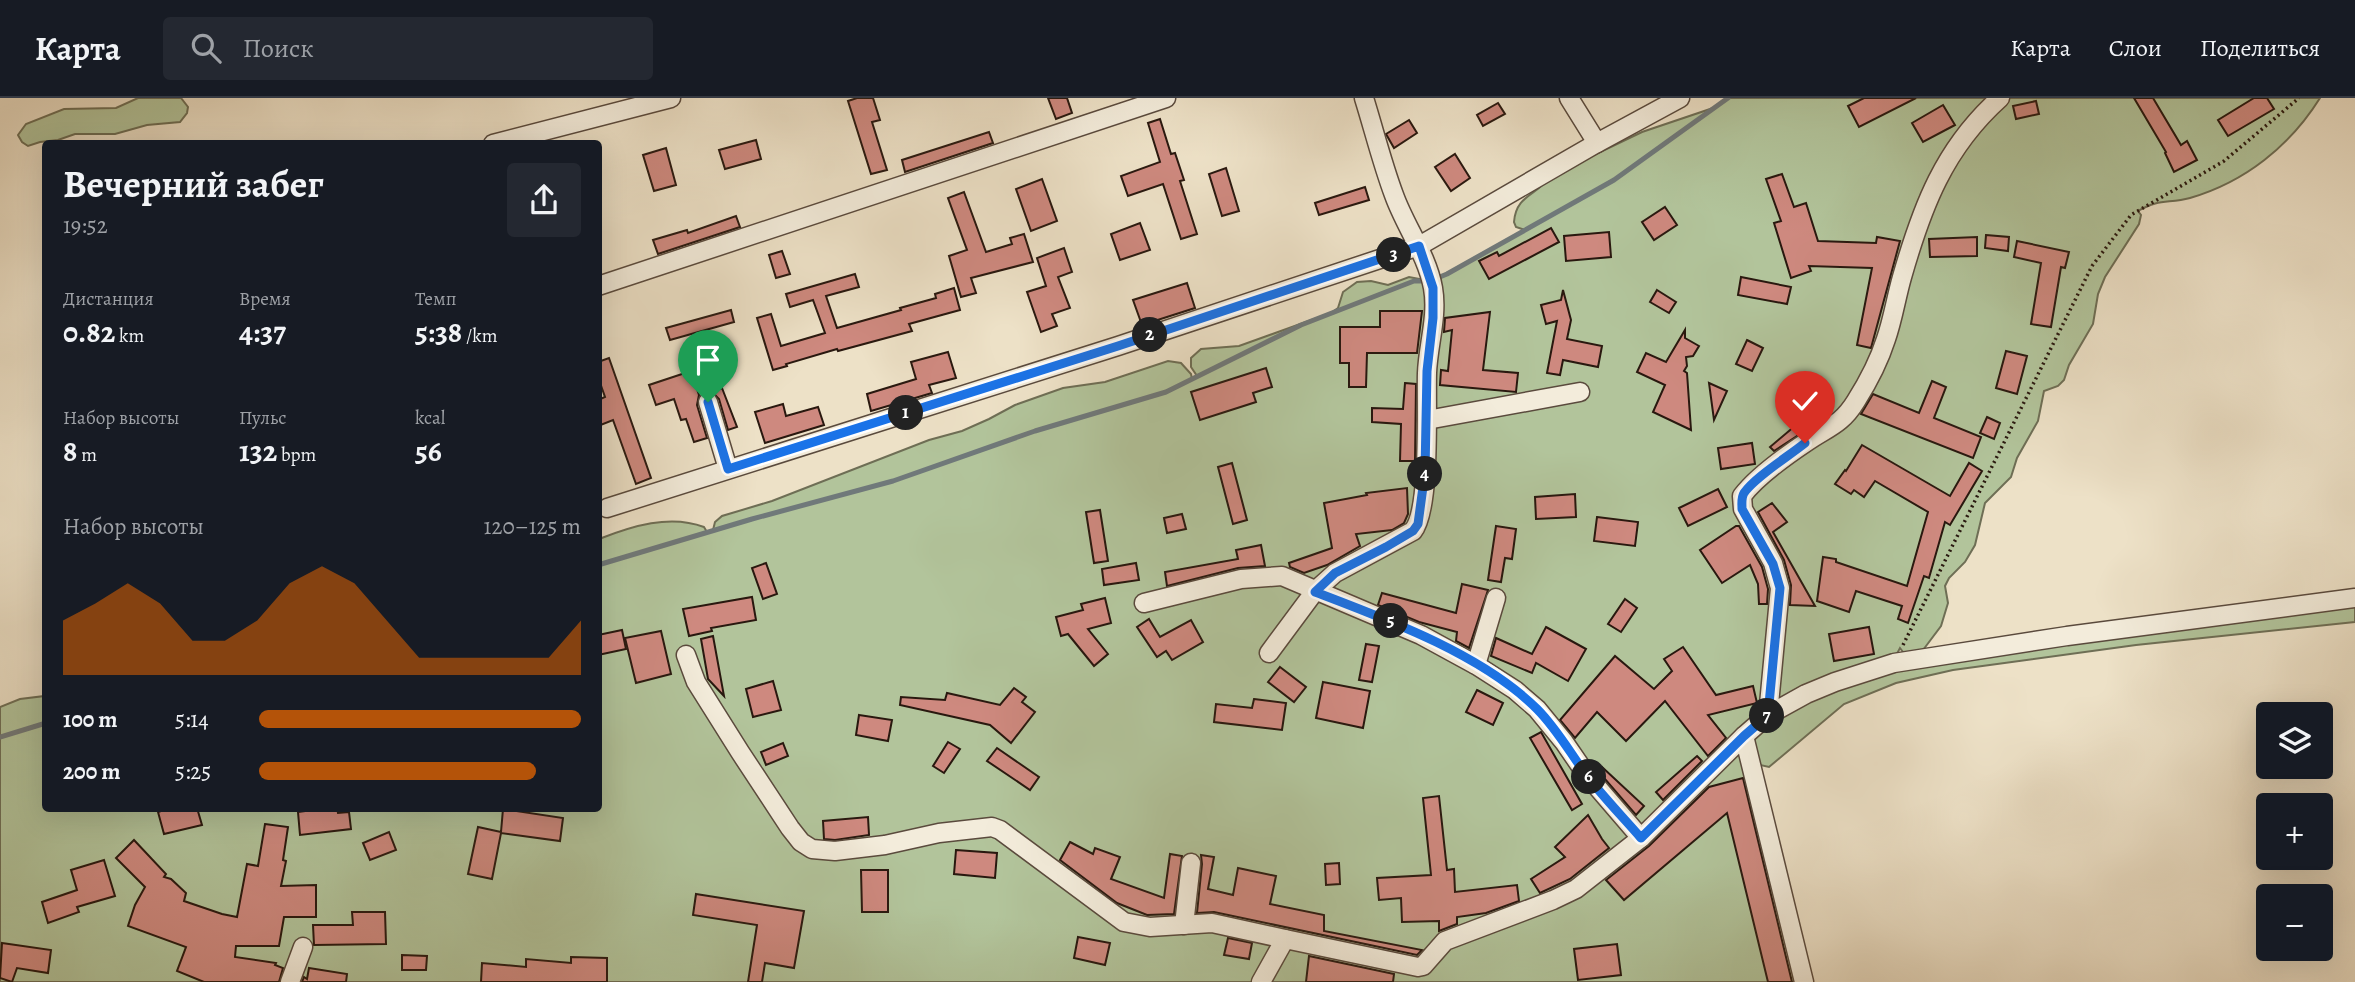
<!DOCTYPE html>
<html lang="ru">
<meta charset="utf-8">
<style>
:root{--surface:#171b24;--page:#242831;--text:#f1f3f6;--muted:#9ea1a6;--line:#363941;--accent:#b45309}
body{margin:0;font-family:Alegreya,serif;background:var(--page);color:var(--text);height:100vh;display:flex;flex-direction:column;font-size:26px;white-space:nowrap}
*{box-sizing:border-box;margin:0}
p{font-size:23px;color:var(--muted)}
.icon{flex:none;width:38px;height:38px;fill:none;stroke:currentColor;stroke-width:2;stroke-linecap:round;stroke-linejoin:round}
.map{position:relative;flex:1;overflow:hidden}
.details{position:absolute;left:42px;top:42px;width:560px;height:672px;display:flex;flex-direction:column;background:var(--surface);border-radius:7px;box-shadow:0 7px 28px #0002}
.details>*{flex:none}
.controls{position:absolute;left:2256px;top:604px;display:grid;gap:14px}
.controls a{display:grid;place-items:center;width:77px;height:77px;border-radius:7px;background:var(--surface);box-shadow:0 7px 28px #0002;font-size:35px}
.pin{position:absolute;display:grid;place-items:center;width:60px;height:60px;color:#fff;margin:-72px -30px;border-radius:50% 50% 50% 0;rotate:-45deg;box-shadow:0 0 7px #0007}
.pin .icon{rotate:45deg}
.km{position:absolute;width:35px;height:35px;margin:-18px;border-radius:50%;background:#222;color:#fff;font-size:19px;line-height:35px;text-align:center}
.round{display:grid;place-items:center;flex:none;width:74px;height:74px;border-radius:7px;background:var(--page)}
.headline{display:flex;align-items:center;justify-content:space-between;height:119px;padding:0 21px}
h1{font-size:38px;font-weight:700;line-height:52px}
.metrics{display:grid;grid-template-columns:repeat(3,1fr);gap:10px;height:119px;padding:7px 21px}
.metrics div{display:grid;align-content:center}
.metrics b{font-size:30px;font-weight:700}
.metrics small{font-size:19px;font-weight:400}
.metrics p{font-size:19px}
.chart{height:196px;padding:14px 21px}
.chart p{display:flex;justify-content:space-between}
.chart svg{width:100%;height:126px;margin-top:7px;fill:var(--accent);opacity:.7}
ul{padding:0 21px;list-style:none;font-size:23px}
li{display:grid;grid-template-columns:112px 84px 1fr;align-items:center;height:52px}
li i{height:18px;border-radius:9px;background:var(--accent)}
header{display:flex;align-items:center;gap:42px;box-sizing:border-box;height:98px;padding:0 35px;background:var(--surface);border-bottom:2px solid var(--line)}
header strong{font-size:33px}
nav{display:flex;gap:38px;margin-inline-start:auto;font-size:24px}
.search{width:490px;height:63px;background:var(--page);display:flex;align-items:center;gap:18px;box-sizing:border-box;padding:0 24px;border-radius:7px;color:var(--muted);font-size:26px}
.map>svg:first-child{display:block}
</style>
<header>
<strong>Карта</strong>
<div class="search"><svg class="icon" aria-label="search" viewBox="0 0 24 24"><circle cx="10" cy="10" r="6"/><path d="M15 15l6 6"/></svg>Поиск</div>
<nav><a>Карта</a><a>Слои</a><a>Поделиться</a></nav>
</header>
<div class="map">
<svg width="2355" height="884" viewBox="0 0 2355 884">
<rect width="100%" height="100%" fill="#ede1c7"/>
<filter id="stains"><feTurbulence type="fractalNoise" baseFrequency=".00286" numOctaves="4"/><feColorMatrix values="0 0 0 0 .2 0 0 0 0 .09 0 0 0 0 .02 0 0 0 .5 -.17"/></filter>
<radialGradient id="worn" r=".72"><stop offset=".6" stop-color="#630" stop-opacity="0"/><stop offset="1" stop-color="#630" stop-opacity=".3"/></radialGradient>
<g fill="#b2c49b" stroke="#6e6e55" stroke-width="2">
<path d="M138,0H181L188,9L187,15L180,24L147,27L115,36H75L58,42L40,44L28,48L22,44L18,37L26,26L64,11L116,10Z"/>
<path d="M1728,0H2320C2290,48 2245,84 2190,100C2168,106 2160,100 2138,113L2141,117L2139,126L2105,179L2098,196L2093,226L2069,267L2064,282L2058,288L2044,293L2038,323L2017,360L2011,379L1985,405L1975,447L1965,464L1949,480L1945,488L1948,505L1941,528L1923,552L1916,555L1903,554L1900,550L1893,563L1833,580L1809,604L1858,578L1888,568L1921,562L2355,509V524L2136,547L1953,572L1896,585L1844,606L1769,669L1760,667L1755,656L1752,660L1806,884H0V609L20,601L45,598L46,710H598L599,441C632,428 670,416 704,429L707,434L713,432L715,424L722,418L772,403L929,342L962,333L989,321L1015,307L1063,290L1105,284L1168,263L1181,265L1191,276L1192,281L1197,278L1191,269V260L1201,251L1239,248L1331,215L1338,210L1343,194L1357,184L1371,183L1388,187L1409,179L1430,183L1447,176L1525,132L1516,129L1514,124C1516,96 1539,97 1550,78L1642,34L1716,9Z"/>
</g>
<g fill="none" stroke-linecap="round" stroke-linejoin="round">
<g stroke="#70797a" stroke-width="5">
<path d="M598,467L752,421L893,383L1035,333L1166,294L1301,227L1414,183H1430L1447,176L1614,82L1728,0"/>
<path d="M0,639L46,625"/>
</g>
</g>
<g fill="#ce897f" stroke="#29180f" stroke-width="2">
<path d="M857,0H873L880,22L872,24L887,72L871,76L848,3Z"/>
<path d="M1048,0H1067L1072,15L1056,21Z"/>
<path d="M1864,0H1916L1859,29L1848,8Z"/>
<path d="M2134,0H2153L2181,47L2187,43L2197,62L2174,74L2165,55L2166,54Z"/>
<path d="M2254,0H2267L2274,11L2228,38L2218,22Z"/>
<path d="M2036,3L2039,16L2016,21L2013,8Z"/>
<path d="M1498,5L1505,16L1483,28L1477,17Z"/>
<path d="M1943,7L1955,27L1923,44L1912,25Z"/>
<path d="M1160,21L1171,56L1175,55L1184,82L1180,83L1197,136L1181,141L1163,86L1128,98L1121,78L1160,64L1148,25Z"/>
<path d="M1409,22L1417,35L1394,50L1386,36Z"/>
<path d="M989,34L993,45L905,74L902,62Z"/>
<path d="M756,42L761,61L725,71L719,52Z"/>
<path d="M666,50L676,87L654,93L643,57Z"/>
<path d="M1455,56L1470,80L1451,93L1435,69Z"/>
<path d="M1226,70L1239,113L1222,118L1209,76Z"/>
<path d="M1782,76L1794,109L1806,105L1818,143L1876,145L1877,139L1900,143L1871,250L1857,247L1872,170L1809,168L1811,173L1791,180L1774,125L1781,123L1766,81Z"/>
<path d="M1042,81L1057,123L1031,133L1016,91Z"/>
<path d="M1365,89L1369,102L1319,117L1315,105Z"/>
<path d="M964,94L986,154L1012,146L1010,140L1024,136L1033,164L971,180L976,195L961,199L949,158L967,152L948,100Z"/>
<path d="M1665,109L1677,127L1654,142L1642,124Z"/>
<path d="M736,118L740,129L658,156L653,142L687,132L688,135Z"/>
<path d="M1140,125L1150,152L1120,162L1111,136Z"/>
<path d="M1551,130L1559,144L1489,181L1479,163L1497,154L1499,158Z"/>
<path d="M1609,134L1611,159L1566,163L1564,138Z"/>
<path d="M1986,137L2009,139L2008,153L1985,150Z"/>
<path d="M1977,139V158L1930,159L1929,141Z"/>
<path d="M2017,143L2069,154L2065,170L2061,169L2051,229L2031,226L2041,165L2014,159Z"/>
<path d="M1064,150L1072,174L1058,179L1070,210L1052,216L1057,228L1041,234L1027,194L1046,188L1037,160Z"/>
<path d="M782,153L790,176L776,180L769,157Z"/>
<path d="M855,176L859,189L826,198L837,230L901,212L900,210L936,200L935,196L954,190L960,212L909,226L912,233L838,253L837,251L786,266L787,268L773,272L757,220L771,216L781,248L825,235L813,202L790,209L786,196Z"/>
<path d="M1741,179L1791,189L1787,206L1738,197Z"/>
<path d="M1187,185L1195,210L1142,227L1133,202Z"/>
<path d="M1563,192L1571,222L1567,241L1602,248L1598,269L1563,262L1560,277L1547,275L1557,223L1546,226L1541,207L1561,202Z"/>
<path d="M1657,192L1676,204L1669,215L1650,204Z"/>
<path d="M731,212L734,224L670,242L666,230Z"/>
<path d="M1380,213H1422L1417,255H1367L1366,289H1349V265H1340V229H1380Z"/>
<path d="M1490,214L1483,272L1518,275L1516,294L1440,287L1441,272L1448,273L1452,232L1444,234L1445,220Z"/>
<path d="M1685,232V240L1699,248L1693,258L1686,259L1687,268L1684,273L1687,275L1691,332L1653,314L1665,287L1637,274L1646,255L1666,264Z"/>
<path d="M1747,242L1763,250L1752,273L1736,266Z"/>
<path d="M2006,253L2027,258L2017,296L1996,290Z"/>
<path d="M948,254L956,280L929,287L932,295L871,313L867,296L916,281L911,264Z"/>
<path d="M609,260L651,380L636,386L613,322L598,328V302L605,299L598,279V264Z"/>
<path d="M1266,270L1272,289L1253,295L1256,304L1200,322L1191,294Z"/>
<path d="M691,273L699,297L697,307L707,340L694,344L686,321L681,322L674,301L656,307L649,287Z"/>
<path d="M1932,283L1946,289L1934,320L1981,339L1973,360L1861,316L1873,296L1919,315Z"/>
<path d="M1405,285L1416,286L1415,363H1400L1401,326L1372,324V310L1403,311Z"/>
<path d="M1709,285L1727,293L1714,322Z"/>
<path d="M722,290L737,329L728,332L719,301L712,294Z"/>
<path d="M783,306L786,318L818,309L824,327L765,345L755,314Z"/>
<path d="M1815,311L1823,321L1774,353L1770,349Z"/>
<path d="M1987,319L2000,325L1994,341L1980,335Z"/>
<path d="M1752,345L1755,366L1721,371L1718,350Z"/>
<path d="M1862,347L1950,398L1969,365L1982,373L1950,427L1945,424L1929,480L1924,478L1908,525L1898,521L1902,508L1856,493L1849,514L1817,503L1823,459L1836,461V464L1907,488L1928,414L1875,383L1864,399L1854,392L1851,396L1835,386L1845,372L1846,373Z"/>
<path d="M1232,365L1247,422L1233,426L1218,369Z"/>
<path d="M1407,390L1408,416L1404,425L1392,432L1356,436L1360,448L1327,467L1304,475L1290,469L1289,465L1332,450L1324,405L1367,397L1366,395Z"/>
<path d="M1718,391L1727,409L1688,428L1679,410Z"/>
<path d="M1575,396L1576,419L1536,421L1535,399Z"/>
<path d="M1772,405L1787,424L1773,434L1815,508L1790,507L1791,487L1784,462L1758,414Z"/>
<path d="M1100,412L1108,463L1094,465L1086,414Z"/>
<path d="M1182,416L1186,431L1167,435L1164,420Z"/>
<path d="M1597,419L1638,424L1635,448L1594,443Z"/>
<path d="M1496,428L1516,431L1512,461L1505,460L1501,484L1488,482Z"/>
<path d="M1736,428H1739L1762,469L1768,491L1767,506H1759L1758,486L1750,467L1722,485L1700,452Z"/>
<path d="M1261,447L1265,468L1238,470L1167,488L1165,474L1238,461L1236,452Z"/>
<path d="M766,465L777,496L763,501L752,470Z"/>
<path d="M1136,465L1139,482L1104,487L1102,471Z"/>
<path d="M1462,486L1488,492L1469,550L1456,543L1457,534L1419,524L1378,507L1382,495L1456,515Z"/>
<path d="M752,499L756,522L711,530L712,533L689,538L683,511Z"/>
<path d="M1105,500L1111,525L1088,531L1108,556L1094,568L1068,536L1061,538L1056,519L1083,512L1081,506Z"/>
<path d="M1625,501L1637,510L1621,534L1608,526Z"/>
<path d="M1149,521L1160,539L1191,522L1203,544L1172,562L1166,553L1157,559L1137,529Z"/>
<path d="M1546,529L1586,551L1568,583L1536,565L1532,575L1491,558L1496,540L1532,556Z"/>
<path d="M1869,529L1874,556L1834,563L1829,536Z"/>
<path d="M622,532L626,551L598,557V537Z"/>
<path d="M661,533L671,576L636,585L625,540Z"/>
<path d="M713,538L724,598L708,581L701,541Z"/>
<path d="M1366,546L1379,548L1372,584L1359,582Z"/>
<path d="M1683,549L1716,597L1753,588L1757,605L1708,617L1726,640L1708,658L1665,603L1626,643L1597,614L1575,640L1560,622L1615,558L1654,591L1672,573L1664,561Z"/>
<path d="M1280,569L1306,589L1294,604L1268,584Z"/>
<path d="M773,583L781,612L753,619L746,591Z"/>
<path d="M1323,584L1370,593L1363,630L1316,620Z"/>
<path d="M1014,590L1026,599L1022,604L1035,614L1011,645L990,627L900,607L901,599L945,602L947,595L1000,607Z"/>
<path d="M1477,592L1503,605L1493,627L1466,614Z"/>
<path d="M1254,601L1286,605L1282,632L1214,624L1216,606L1252,610Z"/>
<path d="M859,617L892,622L888,643L856,637Z"/>
<path d="M1541,634L1582,706L1572,712L1530,640Z"/>
<path d="M948,644L960,651L944,675L933,668Z"/>
<path d="M783,645L788,658L766,667L761,654Z"/>
<path d="M997,650L1039,679L1030,692L987,663Z"/>
<path d="M1697,658L1702,663L1663,702L1656,694Z"/>
<path d="M1602,669L1644,708L1636,717L1598,673Z"/>
<path d="M1743,680L1792,884H1768L1727,715L1624,802L1606,782L1649,748L1709,689Z"/>
<path d="M1439,698L1447,772L1454,771L1455,794L1517,787L1519,803L1486,815L1457,819V826L1439,833V823L1402,824L1401,800L1379,802L1377,780L1431,777L1423,700Z"/>
<path d="M170,710H197L202,727L164,736L158,714Z"/>
<path d="M327,710H337L338,715L349,714L351,731L300,737L298,714Z"/>
<path d="M503,711L563,720L560,743L501,735L492,781L468,776L478,729L501,734Z"/>
<path d="M1588,717L1602,741L1609,750L1570,781L1540,795L1531,781L1565,759L1555,749Z"/>
<path d="M868,719L869,737L835,742L824,741L823,723Z"/>
<path d="M265,726L288,729L283,762L286,763L281,788L316,787V819H284L279,848H236L235,859L276,865L275,867L283,870L279,884H204L177,873L186,849L128,828L135,807L145,789L116,760L134,742L166,776L164,779L171,781L186,795L184,803L222,816L237,819L247,766L258,768Z"/>
<path d="M389,734L396,752L370,762L363,745Z"/>
<path d="M1070,744L1093,756L1095,750L1120,759L1111,781L1164,800L1170,756L1182,758L1174,816L1147,817L1117,805L1060,762Z"/>
<path d="M956,752L997,755L995,780L954,776Z"/>
<path d="M1201,757L1214,759L1208,791L1233,797L1238,770L1276,778L1270,806L1324,817V833L1422,852L1417,857L1214,814L1197,815L1202,766Z"/>
<path d="M104,762L115,798L77,809L79,814L48,825L42,804L77,792L71,772Z"/>
<path d="M1339,765L1340,786L1326,787L1325,766Z"/>
<path d="M861,772H888V814H862Z"/>
<path d="M696,796L804,813L794,870L765,865L762,884H748L757,827L693,817Z"/>
<path d="M352,814H385L386,846L314,847L313,827H353Z"/>
<path d="M1078,839L1110,845L1105,867L1074,860Z"/>
<path d="M1228,840L1252,845L1249,861L1224,857Z"/>
<path d="M2,845L51,852L48,875L17,870L12,884L0,880Z"/>
<path d="M1617,846L1621,877L1578,882L1574,851Z"/>
<path d="M402,857L427,858L426,872H402Z"/>
<path d="M1309,858L1394,876L1393,884H1306Z"/>
<path d="M571,859L607,860V884H481L482,865L526,869V861L571,865Z"/>
<path d="M309,870L347,876L346,884H302L304,879L307,881Z"/>
</g>
<g fill="none" stroke-linecap="round" stroke-linejoin="round">
<g stroke="#5a4a3d" stroke-width="21">
<g id="minor">
<path d="M1569,0L1597,45"/>
<path d="M493,46L671,0"/>
<path d="M598,188L1166,0"/>
<path d="M708,304L728,371"/>
<path d="M1427,322L1580,294"/>
<path d="M607,410L1118,248L1419,148L1597,45L1680,0"/>
<path d="M1144,505L1241,481L1282,478L1421,537L1476,567L1515,592L1537,611L1564,644L1586,676L1641,740"/>
<path d="M1269,555L1315,493L1335,475L1413,433C1431,411 1426,308 1427,275C1428,247 1438,218 1433,190C1427,157 1405,128 1394,97C1382,65 1374,32 1364,0"/>
<path d="M686,557L696,584L740,654L790,730L801,744L812,751L835,753L885,747L939,735L992,729L1000,732L1124,824L1150,829L1212,825L1285,841"/>
<path d="M1476,567L1496,500"/>
<path d="M1768,617L1780,490L1773,465L1743,411L1742,398C1757,378 1787,357 1808,343C1829,329 1842,326 1856,303C1868,284 1879,263 1886,241C1893,221 1896,200 1902,179C1922,109 1944,50 2000,0"/>
<path d="M1744,638L1804,884"/>
<path d="M1184,827L1191,765"/>
<path d="M290,884L303,849"/>
<path d="M1261,884L1285,841L1418,869L1423,868L1445,843L1553,802L1576,791L1641,740L1744,638L1768,617L1806,596L1835,584L1894,565L2067,538L2355,500"/>
</g>
</g>
<path stroke="#29180f" stroke-width="3.5" stroke-dasharray="2 3.5" stroke-linecap="butt" d="M1903,547L2092,168L2131,117L2224,63L2299,0"/>
<use href="#minor" stroke="#f3ecdb" stroke-width="18"/>
</g>
<g fill="none" stroke-linecap="round" stroke-linejoin="round">
<g stroke="#fff" stroke-width="14">
<path id="route" d="M708,304L728,371L1118,248L1419,148L1433,190V220L1427,273L1425,374L1418,426L1413,433L1386,449L1335,475L1315,494C1386,521 1482,556 1537,611C1556,630 1569,653 1585,675C1602,698 1623,719 1641,740L1744,638L1768,617L1780,490L1773,466L1742,411C1742,405 1741,400 1744,395C1755,379 1789,358 1805,345"/>
</g>
<use href="#route" stroke="#1a73e8" stroke-width="9"/>
</g>
<rect width="100%" height="100%" filter="url(#stains)"/>
<rect width="100%" height="100%" fill="url(#worn)"/>
</svg>
<div class="controls">
<a><svg class="icon" aria-label="layers" viewBox="0 0 24 24"><path d="M12 4l9 5-9 5-9-5zM3 14l9 5 9-5"/></svg></a>
<a>+</a>
<a>−</a>
</div>
<div class="pin" style="left:708px;top:304px;background:#1e9e55"><svg class="icon" aria-label="arrive" viewBox="0 0 24 24"><path d="M6 21V4h12l-3 4 3 4H6"/></svg></div>
<div class="pin" style="left:1805px;top:345px;background:#d93025"><svg class="icon" aria-label="check" viewBox="0 0 24 24"><path d="M5 12l5 5 9-10"/></svg></div>
<b class="km" style="left:906px;top:315px">1</b>
<b class="km" style="left:1150px;top:237px">2</b>
<b class="km" style="left:1394px;top:157px">3</b>
<b class="km" style="left:1425px;top:376px">4</b>
<b class="km" style="left:1391px;top:523px">5</b>
<b class="km" style="left:1589px;top:679px">6</b>
<b class="km" style="left:1767px;top:618px">7</b>
<section class="details">
<div class="headline"><div><h1>Вечерний забег</h1><p>19:52</p></div><a class="round"><svg class="icon" aria-label="share" viewBox="0 0 24 24"><path d="M12 15V3M7 8l5-5 5 5M5 13v7h14v-7"/></svg></a></div>
<div class="metrics">
<div><p>Дистанция</p><b>0.82<small> km</small></b></div>
<div><p>Время</p><b>4:37</b></div>
<div><p>Темп</p><b>5:38<small> /km</small></b></div>
</div>
<div class="metrics">
<div><p>Набор высоты</p><b>8<small> m</small></b></div>
<div><p>Пульс</p><b>132<small> bpm</small></b></div>
<div><p>kcal</p><b>56</b></div>
</div>
<div class="chart"><p><span>Набор высоты</span>120–125 m</p>
<svg viewBox="0 0 160 44" preserveAspectRatio="none"><path d="M0 44V25L10 19L20 12L30 19L40 32L50 32L60 25L70 12L80 6L90 12L100 25L110 38L120 38L130 38L140 38L150 38L160 25V44z"/></svg>
</div>
<ul>
<li><b>100 m</b>5:14<i style="width:100%"></i></li>
<li><b>200 m</b>5:25<i style="width:86%"></i></li>
</ul>
</section>
</div>
